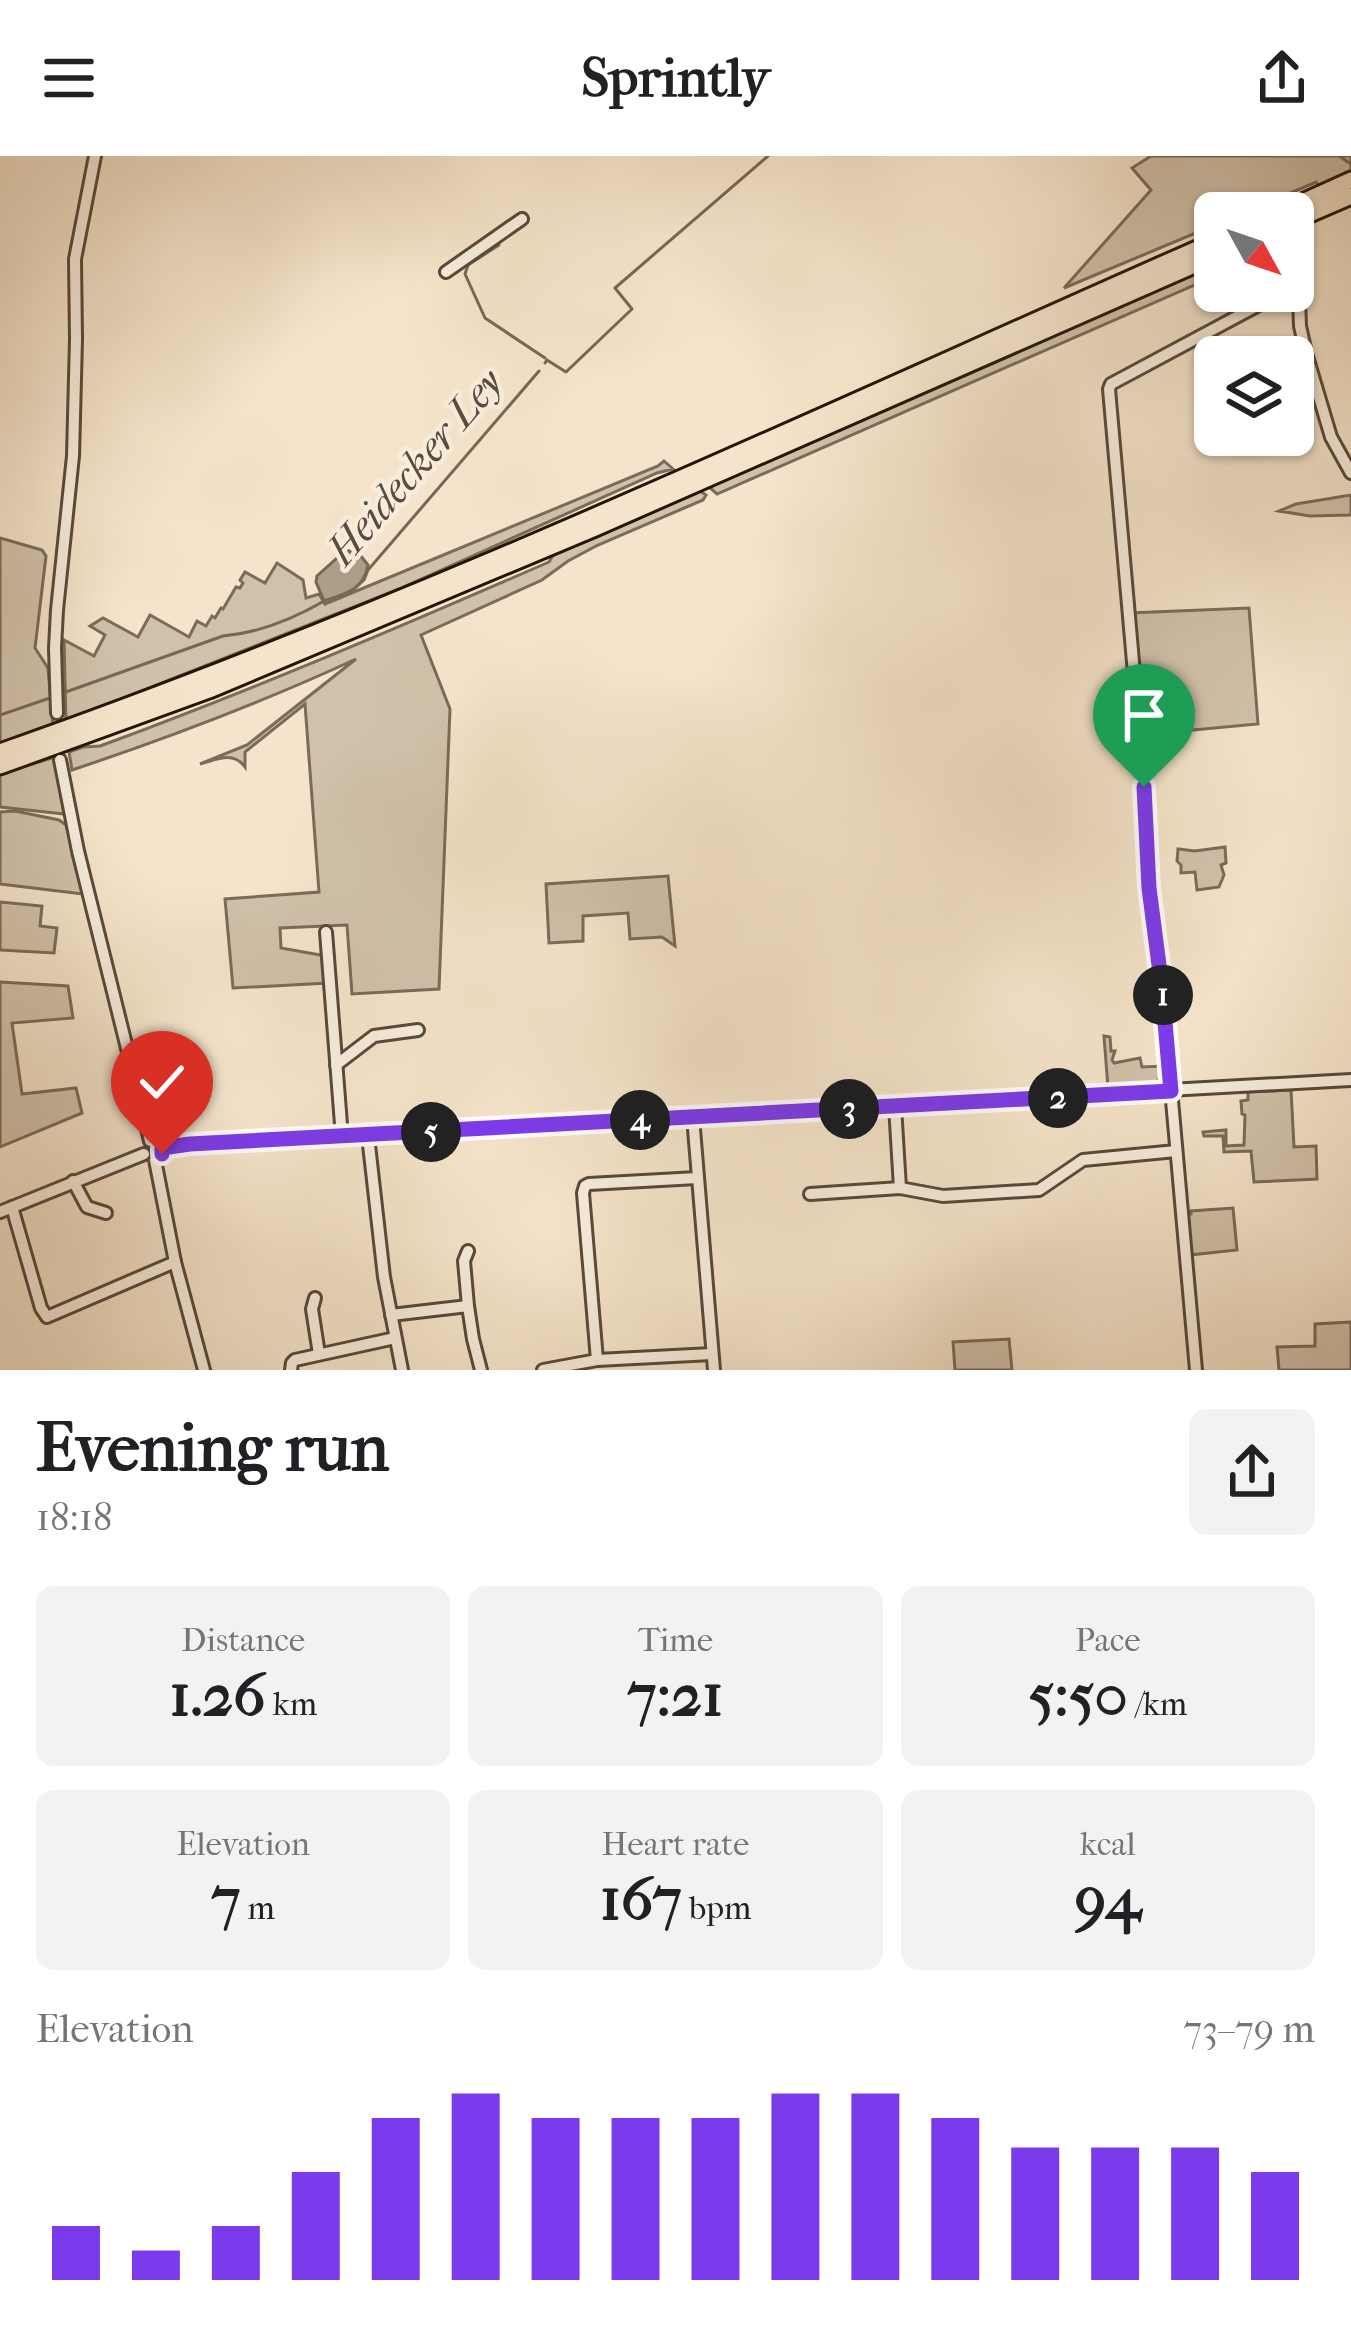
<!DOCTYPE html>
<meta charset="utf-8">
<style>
:root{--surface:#fff;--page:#f2f2f2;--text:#202124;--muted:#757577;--accent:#7c3aed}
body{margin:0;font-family:"IM FELL French Canon",serif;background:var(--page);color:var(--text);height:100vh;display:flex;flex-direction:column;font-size:45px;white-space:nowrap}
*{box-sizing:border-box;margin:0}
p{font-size:39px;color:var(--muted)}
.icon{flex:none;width:66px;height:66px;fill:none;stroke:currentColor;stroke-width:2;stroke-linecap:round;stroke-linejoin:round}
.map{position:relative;height:1214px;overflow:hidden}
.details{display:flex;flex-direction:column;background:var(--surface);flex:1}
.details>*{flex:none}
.needle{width:78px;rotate:130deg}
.buttons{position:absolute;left:1194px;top:36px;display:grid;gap:24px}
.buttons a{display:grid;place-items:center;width:120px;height:120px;border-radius:18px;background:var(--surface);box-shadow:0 3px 9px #0004;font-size:60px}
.pin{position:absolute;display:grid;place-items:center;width:102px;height:102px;color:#fff;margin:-123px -51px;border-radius:50% 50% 50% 0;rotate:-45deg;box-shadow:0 0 12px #0007}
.pin .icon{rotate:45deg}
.km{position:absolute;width:60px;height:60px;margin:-30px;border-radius:50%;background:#222;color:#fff;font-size:33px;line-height:60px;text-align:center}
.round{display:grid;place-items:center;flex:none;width:126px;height:126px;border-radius:18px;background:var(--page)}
.headline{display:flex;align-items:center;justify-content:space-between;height:204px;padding:0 36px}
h1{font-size:66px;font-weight:700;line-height:90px}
.metrics{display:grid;grid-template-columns:repeat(3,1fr);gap:18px;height:204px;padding:12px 36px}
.metrics div{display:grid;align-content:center;border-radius:18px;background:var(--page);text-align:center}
.metrics b{font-size:60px;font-weight:700}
.metrics small{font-size:33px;font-weight:400}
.metrics p{font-size:33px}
.chart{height:336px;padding:24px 36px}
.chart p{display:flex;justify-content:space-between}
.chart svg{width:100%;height:216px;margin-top:12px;stroke:var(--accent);stroke-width:6}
header{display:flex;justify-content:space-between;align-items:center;height:156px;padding:0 36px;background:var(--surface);font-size:54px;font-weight:700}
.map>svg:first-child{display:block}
</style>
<header><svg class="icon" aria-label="menu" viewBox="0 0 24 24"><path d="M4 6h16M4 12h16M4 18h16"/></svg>Sprintly<svg class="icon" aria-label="share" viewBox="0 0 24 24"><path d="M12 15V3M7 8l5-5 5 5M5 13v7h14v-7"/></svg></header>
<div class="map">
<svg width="1351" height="1214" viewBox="0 0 1351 1214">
<rect width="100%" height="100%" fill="#f5e4cb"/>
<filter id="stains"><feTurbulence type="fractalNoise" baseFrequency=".00167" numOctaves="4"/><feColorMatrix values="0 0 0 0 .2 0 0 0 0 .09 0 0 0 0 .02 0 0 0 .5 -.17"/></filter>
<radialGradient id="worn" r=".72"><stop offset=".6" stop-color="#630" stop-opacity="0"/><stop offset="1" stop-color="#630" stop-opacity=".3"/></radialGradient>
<g fill="#d1c1aa" stroke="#7a6b5a" stroke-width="3">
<path d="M1151,0H1351V17L1320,31L1316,26L1243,57H1215V69L1064,132L1151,34L1132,12Z"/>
<path d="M1215,108V120L717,338L709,331Z"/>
<path d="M664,305L673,313L657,317L399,433L66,565L64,484L94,500L105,479L90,470L103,462L138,481L150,459L189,481L197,465L206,470L212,460L215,462L221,452L223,453L236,431L240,432L243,427L240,424L245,416L265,427L277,407L303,424L306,442L319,438L325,448L658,310Z"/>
<path d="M700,335L706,339L703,344L598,389L568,405L542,424L421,479L450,553L439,833L352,838L347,769L280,772L281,792L326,800L328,827L233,832L225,743L319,736L305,548L245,596V611C233,595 218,603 200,608L247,589L356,503C263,546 168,582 72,614L69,596L83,591L100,590C252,534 400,471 549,406L553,399Z"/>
<path d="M1351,339V359L1310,360L1279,355L1296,348Z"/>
<path d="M0,382L42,394L46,400L35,492L48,512L53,570L0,587Z"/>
<path d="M1249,452L1258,568L1139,579L1129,457Z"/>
<path d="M55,601L64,658L0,651V618Z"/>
<path d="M15,655L59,664L66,669L83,738L0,728V656Z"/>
<path d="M1225,691L1226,707L1221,709L1224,719L1219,731L1197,734L1195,716L1181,717V709L1177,705L1178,693L1195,695Z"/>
<path d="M668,720L675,790L662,781L630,783L628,757L583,760V785L549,787L546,728Z"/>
<path d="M0,746L42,750L40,770L57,772L54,797L0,794Z"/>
<path d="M0,826L68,830L73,862L12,867L22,938L76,932L82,957L0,991Z"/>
<path d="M1104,880L1110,881L1111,895H1115L1112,904L1114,907L1140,902L1142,911L1164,910V922L1150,928L1108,932Z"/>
<path d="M1291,934L1294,991L1316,990L1317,1023L1254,1026L1251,995L1224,996L1223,980H1204L1203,976L1226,974V990L1244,989L1245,959L1242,958L1241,945L1248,944V936Z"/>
<path d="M1233,1052L1237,1094L1190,1099L1186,1059L1191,1058V1055Z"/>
<path d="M1351,1166V1214H1279L1277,1191L1315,1190V1168Z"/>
<path d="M1009,1183L1012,1214H955L953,1186Z"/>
</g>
<path fill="#ae9e89" stroke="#776756" stroke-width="3" d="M346,394L360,399L368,409C364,434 345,438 324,445L316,426L317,420Z"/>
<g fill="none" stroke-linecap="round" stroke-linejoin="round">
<g stroke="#776756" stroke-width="3">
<path d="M1339,0L1351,8"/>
<path d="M499,89L468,109L465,118L485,162L545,202"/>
<path d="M545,207L547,204L566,216L632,153L615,132L768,0"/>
<path d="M352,435L364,424L368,414L539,215"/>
<path d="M63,537L223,480C259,477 295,462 326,444"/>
<path d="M0,559L50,542"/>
</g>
<g stroke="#58493a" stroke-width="16">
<g id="minor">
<path d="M446,116L522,63"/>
<path d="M57,557L55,492L57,454L73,300L76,183L75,103L95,0"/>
<path d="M60,604L78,695L150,985"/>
<path d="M326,776L342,981"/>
<path d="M336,909L374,880L418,874"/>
<path d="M895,950L900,1032"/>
<path d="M693,961L714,1214"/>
<path d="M368,980L384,1121L402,1214"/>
<path d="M162,992L190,988L1351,924"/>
<path d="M155,1004L175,1106L204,1214"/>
<path d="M73,1025L87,1051L106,1057"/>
<path d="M810,1038L900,1032L943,1040L1039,1034L1083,1004L1176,995"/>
<path d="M12,1051L41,1152L47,1161L175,1106"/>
<path d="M0,1056L144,998"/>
<path d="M468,1095L464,1105L468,1150"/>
<path d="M315,1142L312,1153L319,1198"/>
<path d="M391,1159L468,1150L473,1183L481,1214"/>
<path d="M597,1204L583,1037L585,1030L589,1028L697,1022"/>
<path d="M291,1214L292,1207L295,1204L395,1182"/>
<path d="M543,1214L597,1204L712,1198"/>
<path d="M1196,1214L1162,832L1149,732L1144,631L1109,233L1111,228L1283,136L1291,137L1299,143L1300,170L1306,197L1331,281L1351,317"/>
</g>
</g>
<g stroke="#24150a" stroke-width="21">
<g id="highway">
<path d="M1278,57L1351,24"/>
<path d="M1293,65L1351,40"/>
<path d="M0,596C415,451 813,262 1215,85"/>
<path d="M0,610L209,534L595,372L1215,100"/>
</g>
</g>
<use href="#minor" stroke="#f8eddd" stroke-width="10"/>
<use href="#highway" stroke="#f5e4cb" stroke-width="15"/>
</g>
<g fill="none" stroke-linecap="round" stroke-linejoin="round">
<g stroke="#fff" stroke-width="24">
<path id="route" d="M162,998V992L190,988L1171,935L1162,832L1149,732L1144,631"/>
</g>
<use href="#route" stroke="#7c3aed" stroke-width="15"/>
</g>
<g text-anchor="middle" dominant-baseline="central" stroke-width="9" stroke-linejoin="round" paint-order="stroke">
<g font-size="42" font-style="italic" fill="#5b4c3d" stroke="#f8eddd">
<text transform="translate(415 311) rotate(-49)">Heidecker Ley</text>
</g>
</g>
<rect width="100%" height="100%" filter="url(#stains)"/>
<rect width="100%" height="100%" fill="url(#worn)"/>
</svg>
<div class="buttons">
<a><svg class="needle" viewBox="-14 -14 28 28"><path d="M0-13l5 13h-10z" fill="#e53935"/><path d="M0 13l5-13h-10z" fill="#757577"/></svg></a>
<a><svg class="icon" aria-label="layers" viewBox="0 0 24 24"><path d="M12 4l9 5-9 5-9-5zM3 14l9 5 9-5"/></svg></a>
</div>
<div class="pin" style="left:1144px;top:631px;background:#1e9e55"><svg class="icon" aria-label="arrive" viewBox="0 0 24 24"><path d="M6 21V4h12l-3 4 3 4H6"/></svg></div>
<div class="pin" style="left:162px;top:998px;background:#d93025"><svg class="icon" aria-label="check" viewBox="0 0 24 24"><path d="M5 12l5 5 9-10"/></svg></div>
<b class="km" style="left:1163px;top:839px">1</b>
<b class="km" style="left:1058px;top:942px">2</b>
<b class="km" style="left:849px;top:953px">3</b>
<b class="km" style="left:640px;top:964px">4</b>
<b class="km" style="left:431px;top:976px">5</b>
</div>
<section class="details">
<div class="headline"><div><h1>Evening run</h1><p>18:18</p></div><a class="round"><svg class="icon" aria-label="share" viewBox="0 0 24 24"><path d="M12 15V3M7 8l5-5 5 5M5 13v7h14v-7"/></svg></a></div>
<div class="metrics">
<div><p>Distance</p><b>1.26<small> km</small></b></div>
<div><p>Time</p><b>7:21</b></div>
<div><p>Pace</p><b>5:50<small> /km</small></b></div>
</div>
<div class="metrics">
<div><p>Elevation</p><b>7<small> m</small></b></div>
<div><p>Heart rate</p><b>167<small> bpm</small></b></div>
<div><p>kcal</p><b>94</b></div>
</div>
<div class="chart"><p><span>Elevation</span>73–79 m</p>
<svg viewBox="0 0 160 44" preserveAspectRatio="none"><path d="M5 44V33M15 44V38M25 44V33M35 44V22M45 44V11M55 44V6M65 44V11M75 44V11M85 44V11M95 44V6M105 44V6M115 44V11M125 44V17M135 44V17M145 44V17M155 44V22"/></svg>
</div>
</section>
